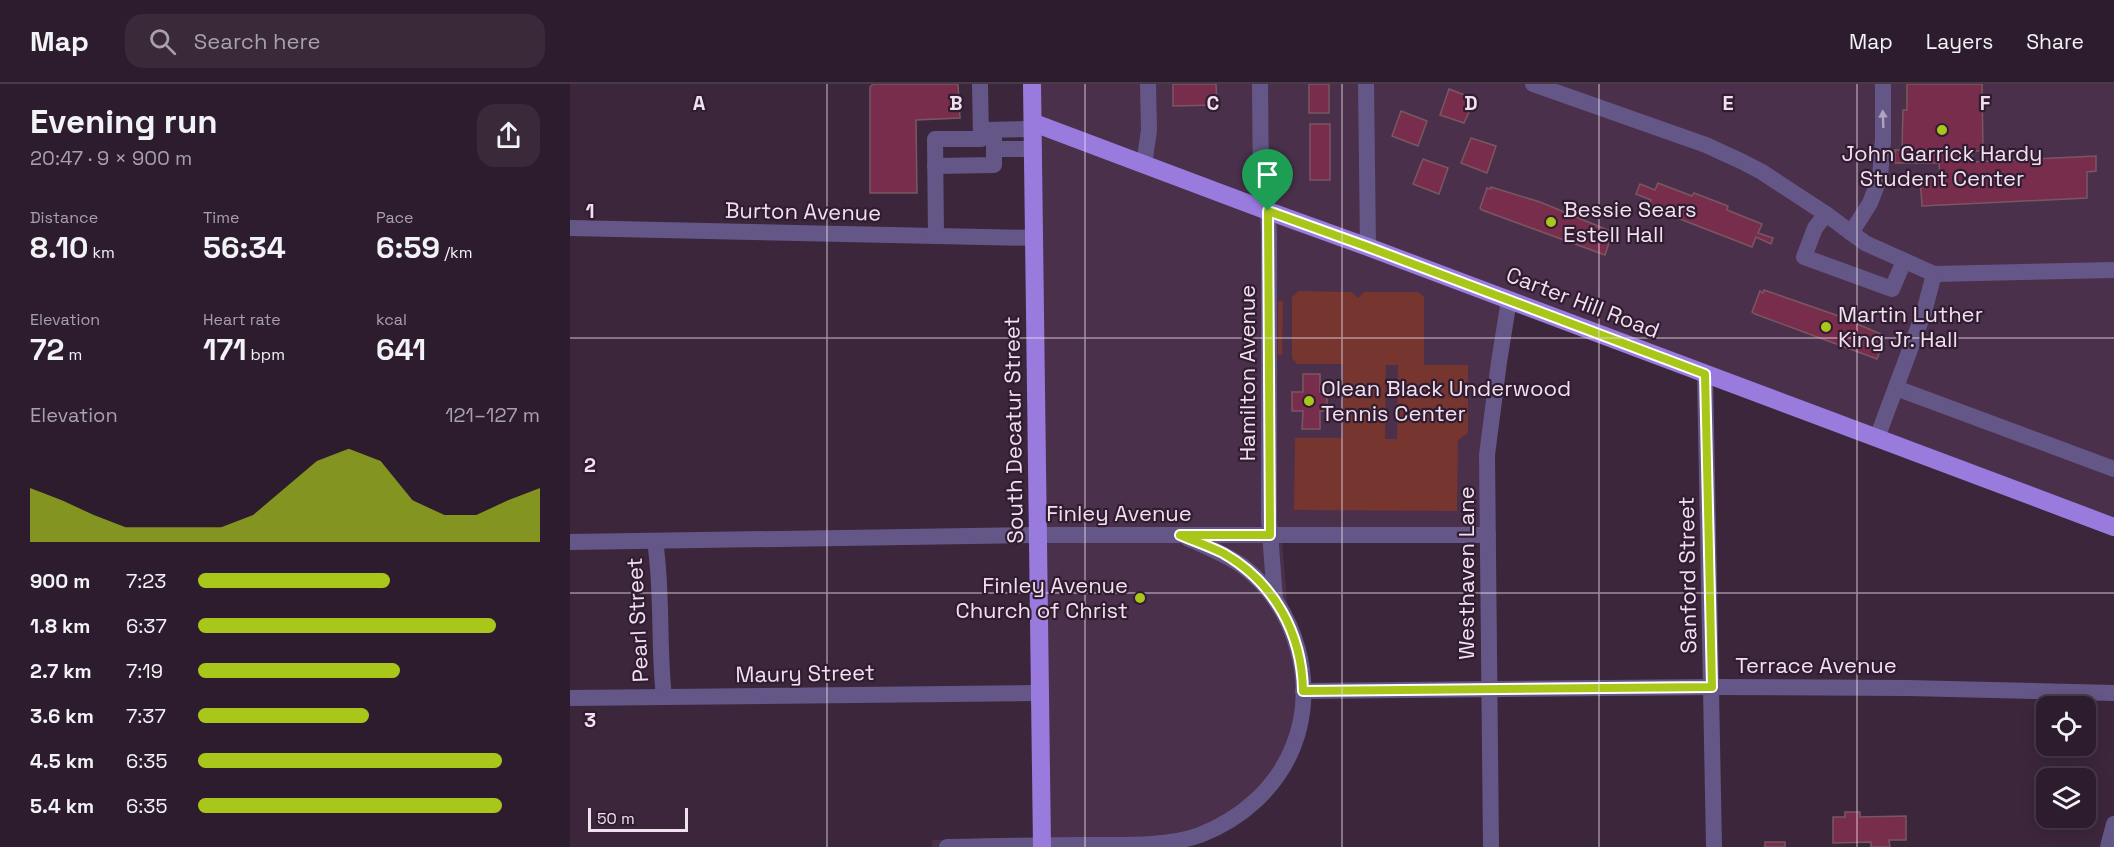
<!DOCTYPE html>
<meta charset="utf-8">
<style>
:root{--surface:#2d1c2d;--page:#392939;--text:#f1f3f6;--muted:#a7a1aa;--line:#483a49;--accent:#a9c71b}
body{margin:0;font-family:"Space Grotesk",sans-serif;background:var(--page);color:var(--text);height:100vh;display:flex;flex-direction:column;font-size:22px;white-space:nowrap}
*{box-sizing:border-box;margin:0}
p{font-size:20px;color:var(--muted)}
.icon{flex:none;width:33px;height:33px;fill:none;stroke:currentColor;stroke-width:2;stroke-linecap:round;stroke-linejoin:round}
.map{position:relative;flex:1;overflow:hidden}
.drawer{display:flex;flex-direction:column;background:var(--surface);width:570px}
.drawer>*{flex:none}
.controls{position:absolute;left:1466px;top:612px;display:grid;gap:12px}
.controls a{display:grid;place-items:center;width:60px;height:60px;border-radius:12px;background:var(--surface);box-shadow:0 3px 15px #0003,0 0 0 2px var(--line);font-size:30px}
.scale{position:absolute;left:18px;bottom:15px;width:100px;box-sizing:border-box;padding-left:6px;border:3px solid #f0e1ef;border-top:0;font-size:16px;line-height:21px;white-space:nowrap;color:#f0e1ef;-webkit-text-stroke:4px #311c31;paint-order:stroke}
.pin{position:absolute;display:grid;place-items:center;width:51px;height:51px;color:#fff;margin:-62px -26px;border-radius:50% 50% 50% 0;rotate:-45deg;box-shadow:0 0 6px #0007}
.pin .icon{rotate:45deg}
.round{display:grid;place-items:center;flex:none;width:63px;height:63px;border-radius:18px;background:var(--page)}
.summary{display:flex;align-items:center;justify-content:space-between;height:102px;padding:0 30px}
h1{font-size:33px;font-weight:700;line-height:45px}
.figures{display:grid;grid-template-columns:repeat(3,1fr);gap:9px;height:102px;padding:6px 30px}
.figures div{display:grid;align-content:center}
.figures b{font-size:30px;font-weight:700}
.figures small{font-size:16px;font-weight:400}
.figures p{font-size:16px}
.chart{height:168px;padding:12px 30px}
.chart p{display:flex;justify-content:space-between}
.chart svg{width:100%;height:108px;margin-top:6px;fill:var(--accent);opacity:.7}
ul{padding:0 30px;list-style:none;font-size:20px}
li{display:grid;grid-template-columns:96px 72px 1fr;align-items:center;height:45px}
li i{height:15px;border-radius:8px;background:var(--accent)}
header{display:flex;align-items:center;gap:36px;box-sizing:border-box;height:84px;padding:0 30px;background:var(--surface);border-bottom:2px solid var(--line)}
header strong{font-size:28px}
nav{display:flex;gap:33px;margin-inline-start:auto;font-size:21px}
.search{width:420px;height:54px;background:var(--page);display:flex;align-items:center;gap:15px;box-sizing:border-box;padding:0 21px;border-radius:18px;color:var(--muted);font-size:22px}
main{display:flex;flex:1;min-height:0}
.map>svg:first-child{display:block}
</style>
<header>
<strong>Map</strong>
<div class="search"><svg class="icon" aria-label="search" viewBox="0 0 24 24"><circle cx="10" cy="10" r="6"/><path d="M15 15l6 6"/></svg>Search here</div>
<nav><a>Map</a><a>Layers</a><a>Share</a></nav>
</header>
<main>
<section class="drawer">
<div class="summary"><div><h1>Evening run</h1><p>20:47 · 9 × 900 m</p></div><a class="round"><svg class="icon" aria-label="share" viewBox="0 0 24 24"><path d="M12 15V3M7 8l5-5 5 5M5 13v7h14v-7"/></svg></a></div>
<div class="figures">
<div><p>Distance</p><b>8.10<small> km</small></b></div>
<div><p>Time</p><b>56:34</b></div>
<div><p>Pace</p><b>6:59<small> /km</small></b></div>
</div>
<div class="figures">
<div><p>Elevation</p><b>72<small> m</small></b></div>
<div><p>Heart rate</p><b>171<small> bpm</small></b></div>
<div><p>kcal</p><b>641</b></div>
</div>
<div class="chart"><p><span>Elevation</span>121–127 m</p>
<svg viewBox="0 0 160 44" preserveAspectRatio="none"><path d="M0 44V22L10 27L20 33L30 38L40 38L50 38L60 38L70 33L80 22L90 11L100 6L110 11L120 27L130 33L140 33L150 27L160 22V44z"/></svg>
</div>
<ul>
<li><b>900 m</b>7:23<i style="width:56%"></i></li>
<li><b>1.8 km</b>6:37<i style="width:87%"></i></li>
<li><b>2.7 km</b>7:19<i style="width:59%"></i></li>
<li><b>3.6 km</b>7:37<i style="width:50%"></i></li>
<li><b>4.5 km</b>6:35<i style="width:89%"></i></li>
<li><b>5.4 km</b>6:35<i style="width:89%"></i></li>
</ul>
</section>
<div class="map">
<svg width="1544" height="763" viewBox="0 0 1544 763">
<rect width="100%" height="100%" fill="#3c263c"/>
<path fill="#4b304b" d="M467,0H1544V436L935,210L913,447L711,445L720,554L728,589L727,632L715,669L694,701L664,728L613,752L476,763H362V756H476Z"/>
<g fill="#76352e" fill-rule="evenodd">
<path d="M728,207L781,208L788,214L794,208H848L854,213V281H898V349L888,356L887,427L724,426L725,354H773V280H727L722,274V213ZM816,281H828L827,355H815Z"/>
<path d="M708,217H713L712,271H708Z"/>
</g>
<g fill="#792d4c" stroke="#795762" stroke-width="1.5">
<path d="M303,0H388L390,34L346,36L347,109H300V3Z"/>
<path d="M603,0H646L647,21L603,22Z"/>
<rect x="739" y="0" width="20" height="29"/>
<path d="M1337,0H1412L1413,67H1402V78L1526,72V87L1517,88V114L1352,122L1350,92L1370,91L1369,79H1325V66H1332L1333,26H1337Z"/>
<path d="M879,5L905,15L894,39L870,31Z"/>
<path d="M831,27L857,37L848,62L822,52Z"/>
<rect x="740" y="40" width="20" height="56"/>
<path d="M901,54L926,62L917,89L891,79Z"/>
<path d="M853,75L878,84L869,110L843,100Z"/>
<path d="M1088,99L1122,112L1124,109L1158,122L1157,126L1192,140L1188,149L1203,154L1201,160L1186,153L1182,163L1079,123L1081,116L1066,110L1070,100L1085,106Z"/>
<path d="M921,103L970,118L1040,147L1039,149L1042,150L1035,171L912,126L910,124L917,104L921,105Z"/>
<path d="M1194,206L1266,231L1313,251L1312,253L1315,254L1307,275L1185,230L1182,228L1190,207L1193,209Z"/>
<path d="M733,290H750V308H757V327H750V345H732L733,327H722V308H733Z"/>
<path d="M1275,728H1290V733L1336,732V756H1319L1320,763H1301V758L1263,759V733H1275Z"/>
<rect x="1195" y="758" width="20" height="5"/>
</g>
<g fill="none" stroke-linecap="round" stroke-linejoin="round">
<g stroke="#645787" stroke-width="16">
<path d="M690,0L691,110L698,127L699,151V436L705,515"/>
<path d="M796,0L798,163"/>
<path d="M963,0L1136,61L1173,78L1192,88L1256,130L1295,159L1364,190L1544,186"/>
<path d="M414,46L464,45"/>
<path d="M424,65H464"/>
<path d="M574,81L579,46L578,0"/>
<path d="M365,82L424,81V46"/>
<path d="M1256,130L1245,144L1234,173L1322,205L1334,177"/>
<path d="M0,144L464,154"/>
<path d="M1281,149L1300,119L1310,93L1313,56V0"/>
<path d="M366,152L365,55H411L410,0"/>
<path d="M1135,290L1144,763"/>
<path d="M1326,304L1544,385"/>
<path d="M1307,354L1354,228L1364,190"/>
<path d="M85,457C93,508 88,561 94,613"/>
<path d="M0,458L468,451H918"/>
<path d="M733,607L1142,603L1338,604L1544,609"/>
<path d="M0,614L470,609"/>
<path d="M377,763C424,762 471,761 518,761C554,761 596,763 630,751C671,735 706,705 723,663C748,601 727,524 674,483C656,470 637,463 617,454"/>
<path d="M921,763L917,371L929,278L939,216"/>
<path d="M1538,763L1544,740"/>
</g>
<g stroke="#997bde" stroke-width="18">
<path d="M462,0L472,763"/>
<path d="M464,39L698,127L798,163L1544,443"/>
</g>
</g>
<defs><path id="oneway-solid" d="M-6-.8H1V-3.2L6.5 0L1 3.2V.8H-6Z" transform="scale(1.5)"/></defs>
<use fill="#b1a3c0" href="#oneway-solid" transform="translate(1313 35) rotate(-92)"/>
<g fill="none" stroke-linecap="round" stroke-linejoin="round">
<g stroke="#fff" stroke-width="12">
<path id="route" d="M698,127L798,163L1135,290L1142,603L733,607C732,549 704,498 653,469C639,462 624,457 610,451H700Z"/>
</g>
<use href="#route" stroke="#a9c71b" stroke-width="8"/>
</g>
<path fill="none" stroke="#f0e1ef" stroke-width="1.5" stroke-opacity="0.55" d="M257,0V763M515,0V763M772,0V763M1029,0V763M1287,0V763M0,254H1544M0,509H1544"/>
<g fill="#a9c71b" stroke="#311c31" stroke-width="2">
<circle cx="1372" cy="46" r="6"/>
<circle cx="981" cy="138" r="6"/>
<circle cx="1256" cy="243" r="6"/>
<circle cx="739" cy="317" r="6"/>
<circle cx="570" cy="514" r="6"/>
</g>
<g text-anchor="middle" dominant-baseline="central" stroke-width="4.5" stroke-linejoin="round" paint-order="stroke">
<g font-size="22" fill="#f0e1ef" stroke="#311c31" text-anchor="start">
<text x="1372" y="69" text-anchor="middle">John Garrick Hardy<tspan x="1372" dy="25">Student Center</tspan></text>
<text x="993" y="125">Bessie Sears<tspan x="993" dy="25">Estell Hall</tspan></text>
<text x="1268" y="230">Martin Luther<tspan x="1268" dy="25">King Jr. Hall</tspan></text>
<text x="751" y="304">Olean Black Underwood<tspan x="751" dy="25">Tennis Center</tspan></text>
<text x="558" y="501" text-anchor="end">Finley Avenue<tspan x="558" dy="25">Church of Christ</tspan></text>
</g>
<g font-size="22" fill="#f0e1ef" stroke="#311c31">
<text transform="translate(233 127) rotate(1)">Burton Avenue</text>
<text transform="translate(1013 218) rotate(21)">Carter Hill Road</text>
<text transform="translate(677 289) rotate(-90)">Hamilton Avenue</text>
<text transform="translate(443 346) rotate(-91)">South Decatur Street</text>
<text x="549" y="429">Finley Avenue</text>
<text transform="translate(896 489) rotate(-90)">Westhaven Lane</text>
<text transform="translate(1117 491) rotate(-91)">Sanford Street</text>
<text transform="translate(67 536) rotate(-93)">Pearl Street</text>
<text x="1246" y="581">Terrace Avenue</text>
<text transform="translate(235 589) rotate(-1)">Maury Street</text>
</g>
</g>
<g font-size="20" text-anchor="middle" font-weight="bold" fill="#f0e1ef" stroke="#311c31" stroke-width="4.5" stroke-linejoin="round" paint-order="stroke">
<text x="129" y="26">A</text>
<text x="386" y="26">B</text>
<text x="643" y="26">C</text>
<text x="901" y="26">D</text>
<text x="1158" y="26">E</text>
<text x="1415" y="26">F</text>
<text x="20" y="134">1</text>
<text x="20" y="388">2</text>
<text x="20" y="643">3</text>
</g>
</svg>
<div class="controls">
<a><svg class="icon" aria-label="locate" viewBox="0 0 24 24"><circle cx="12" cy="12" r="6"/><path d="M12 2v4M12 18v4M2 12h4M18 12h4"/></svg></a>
<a><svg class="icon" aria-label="layers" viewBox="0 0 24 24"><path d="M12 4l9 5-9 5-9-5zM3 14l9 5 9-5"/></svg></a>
</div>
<div class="scale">50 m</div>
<div class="pin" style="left:698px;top:127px;background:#1e9e55"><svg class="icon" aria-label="arrive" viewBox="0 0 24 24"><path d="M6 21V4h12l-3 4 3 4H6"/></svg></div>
</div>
</main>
